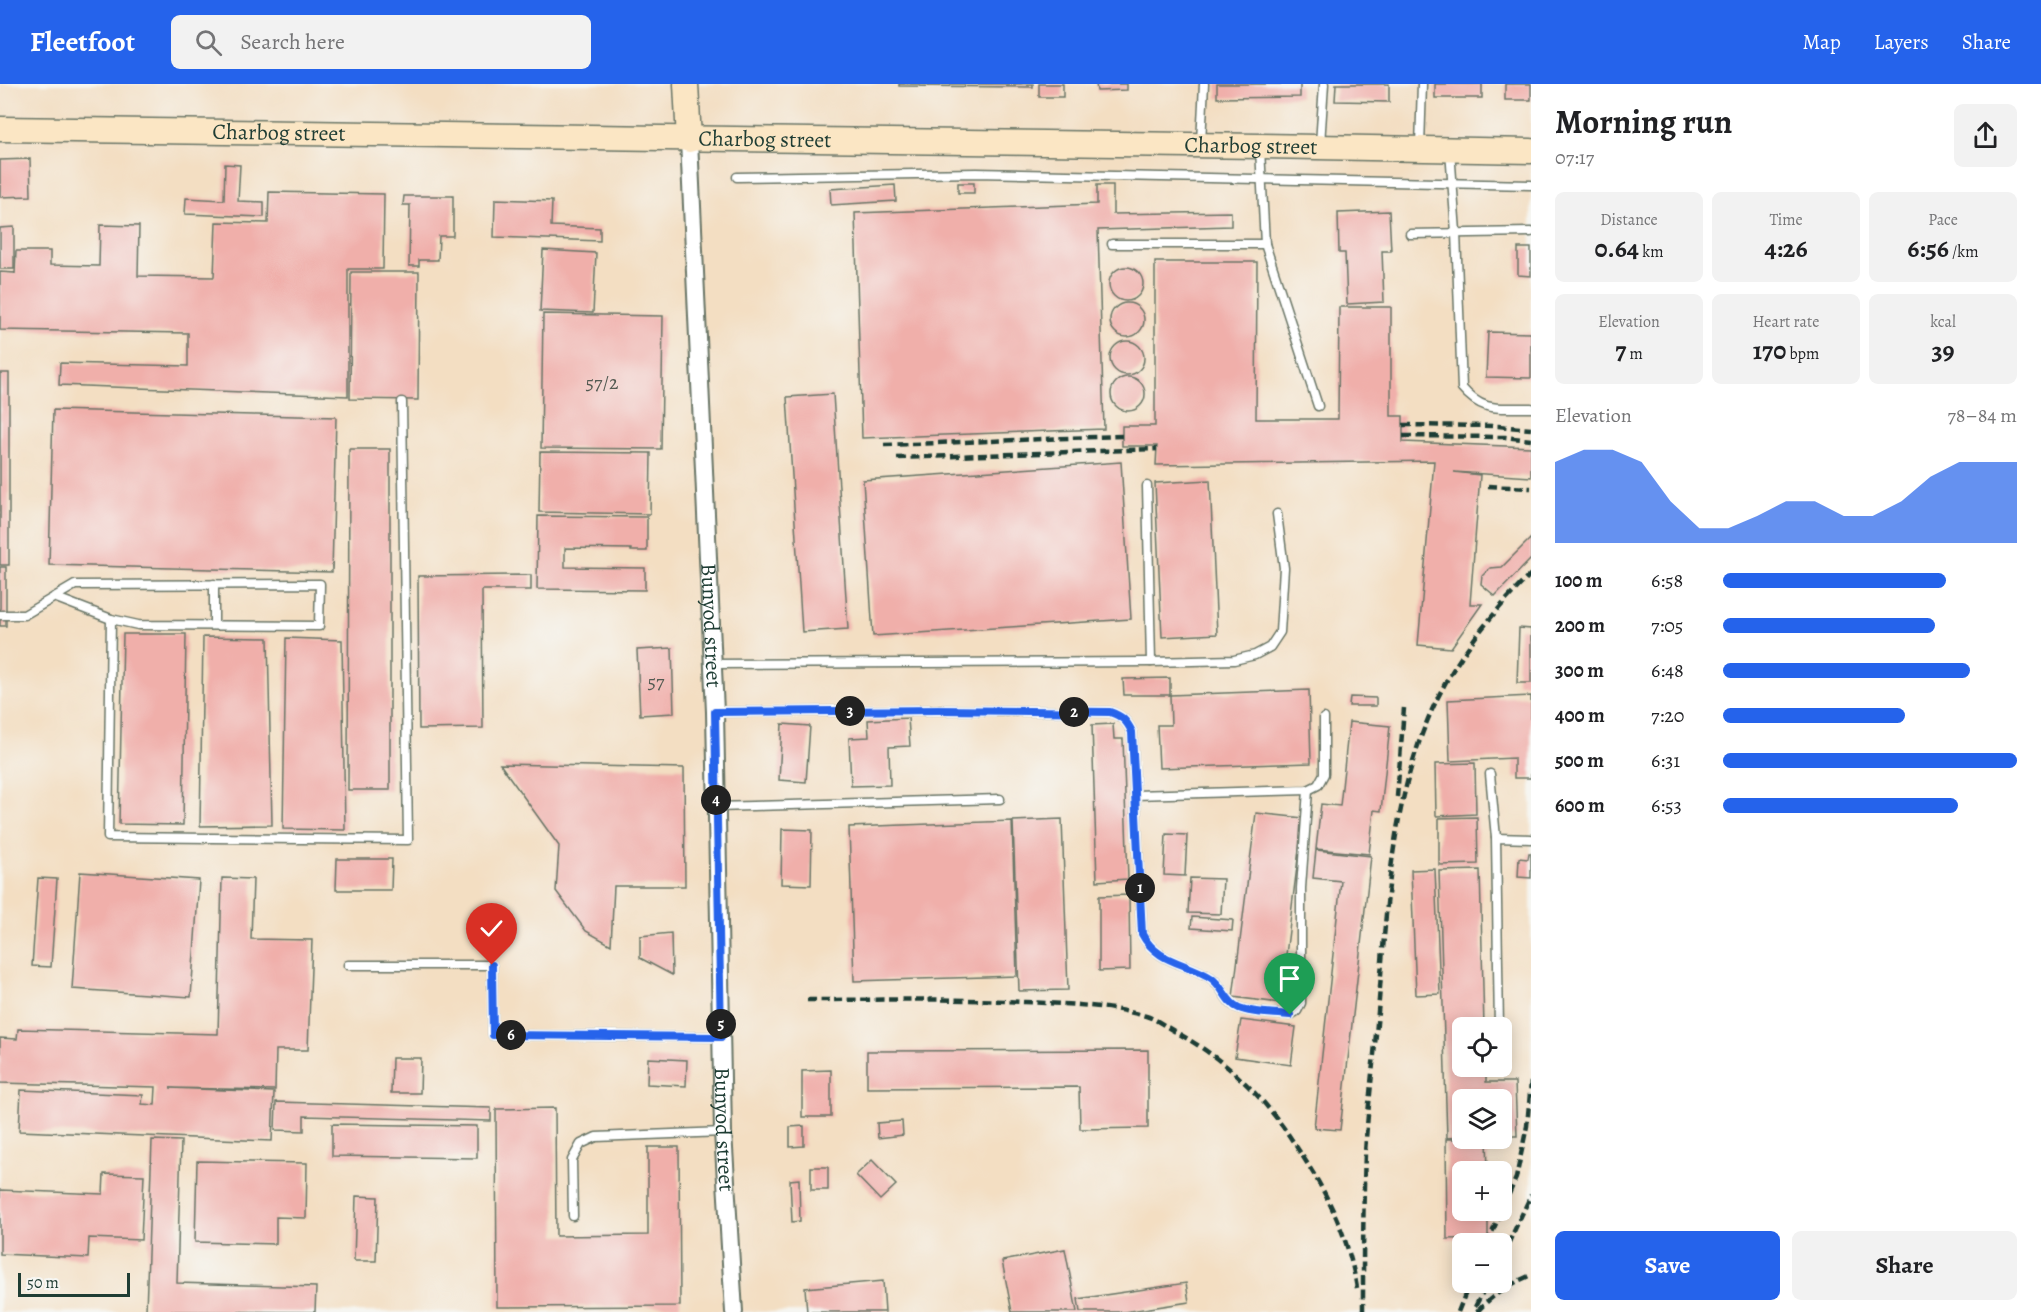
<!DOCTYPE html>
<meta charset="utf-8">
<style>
:root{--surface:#fff;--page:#f2f2f2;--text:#202124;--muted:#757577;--accent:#2563eb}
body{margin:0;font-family:Alegreya,serif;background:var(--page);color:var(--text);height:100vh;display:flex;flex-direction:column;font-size:22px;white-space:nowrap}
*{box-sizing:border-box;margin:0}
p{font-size:20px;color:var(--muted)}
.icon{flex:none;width:33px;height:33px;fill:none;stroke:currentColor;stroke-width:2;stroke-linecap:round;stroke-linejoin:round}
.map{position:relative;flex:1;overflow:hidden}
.panel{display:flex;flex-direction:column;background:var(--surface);width:510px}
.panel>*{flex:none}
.tools{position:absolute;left:1452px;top:933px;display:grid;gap:12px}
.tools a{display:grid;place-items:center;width:60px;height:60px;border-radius:9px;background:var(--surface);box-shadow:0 3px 15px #0003;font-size:30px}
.scale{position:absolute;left:18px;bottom:15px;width:112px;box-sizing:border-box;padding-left:6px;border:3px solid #1f3d34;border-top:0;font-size:16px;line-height:21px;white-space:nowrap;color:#1f3d34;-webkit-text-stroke:4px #f6f6f2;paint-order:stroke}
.pin{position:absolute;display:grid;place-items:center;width:51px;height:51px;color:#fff;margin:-62px -26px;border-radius:50% 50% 50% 0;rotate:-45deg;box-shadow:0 0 6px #0007}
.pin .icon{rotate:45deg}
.km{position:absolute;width:30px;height:30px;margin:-15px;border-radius:50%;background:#222;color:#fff;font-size:16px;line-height:30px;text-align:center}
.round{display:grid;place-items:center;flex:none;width:63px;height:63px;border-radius:9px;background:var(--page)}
.summary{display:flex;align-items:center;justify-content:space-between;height:102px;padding:0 24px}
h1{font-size:33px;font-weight:600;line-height:45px}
.figures{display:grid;grid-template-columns:repeat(3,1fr);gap:9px;height:102px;padding:6px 24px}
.figures div{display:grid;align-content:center;border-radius:9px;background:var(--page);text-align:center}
.figures b{font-size:26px;font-weight:600}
.figures small{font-size:16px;font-weight:400}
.figures p{font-size:16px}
.chart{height:168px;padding:12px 24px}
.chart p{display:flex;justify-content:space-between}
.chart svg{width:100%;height:108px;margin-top:6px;fill:var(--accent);opacity:.7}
.primary-button{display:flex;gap:12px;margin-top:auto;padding:12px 24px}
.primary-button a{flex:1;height:69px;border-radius:9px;background:var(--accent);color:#fff;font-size:24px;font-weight:600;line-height:69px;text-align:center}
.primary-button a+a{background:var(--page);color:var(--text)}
ul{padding:0 24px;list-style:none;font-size:20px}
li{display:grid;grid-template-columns:96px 72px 1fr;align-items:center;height:45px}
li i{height:15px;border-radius:8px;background:var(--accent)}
header{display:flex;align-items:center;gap:36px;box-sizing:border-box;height:84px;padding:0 30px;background:var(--accent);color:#fff}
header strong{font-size:28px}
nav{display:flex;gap:33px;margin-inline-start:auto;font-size:21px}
.search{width:420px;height:54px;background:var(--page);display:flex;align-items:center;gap:15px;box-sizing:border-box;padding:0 21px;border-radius:9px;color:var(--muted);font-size:22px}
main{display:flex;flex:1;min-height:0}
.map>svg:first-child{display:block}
</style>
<header>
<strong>Fleetfoot</strong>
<div class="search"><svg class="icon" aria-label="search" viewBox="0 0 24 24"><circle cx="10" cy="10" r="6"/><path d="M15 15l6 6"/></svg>Search here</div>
<nav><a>Map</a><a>Layers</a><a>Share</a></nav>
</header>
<main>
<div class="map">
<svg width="1531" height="1228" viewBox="0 0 1531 1228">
<rect width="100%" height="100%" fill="#f6f6f2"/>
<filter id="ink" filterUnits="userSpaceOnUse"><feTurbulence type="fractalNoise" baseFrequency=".0167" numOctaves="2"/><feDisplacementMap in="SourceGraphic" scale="12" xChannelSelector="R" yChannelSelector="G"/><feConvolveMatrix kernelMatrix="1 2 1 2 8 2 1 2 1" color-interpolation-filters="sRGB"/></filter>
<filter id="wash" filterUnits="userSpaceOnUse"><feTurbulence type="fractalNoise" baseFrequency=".008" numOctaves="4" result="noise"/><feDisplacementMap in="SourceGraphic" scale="24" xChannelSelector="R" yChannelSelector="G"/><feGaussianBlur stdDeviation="1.35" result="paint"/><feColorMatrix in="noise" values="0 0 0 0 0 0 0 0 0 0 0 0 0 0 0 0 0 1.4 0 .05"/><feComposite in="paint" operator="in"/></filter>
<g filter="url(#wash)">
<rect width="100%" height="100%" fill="#f3dec2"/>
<g id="blocks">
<g fill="#f0afaa">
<path d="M899,0H1033V3L899,2Z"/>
<rect x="1039" y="0" width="24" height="13"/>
<path d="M1096,0H1127V6L1097,7Z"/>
<path d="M1217,0H1300V13L1217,14Z"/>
<path d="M1336,0H1389V18L1335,17Z"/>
<rect x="1435" y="0" width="47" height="14"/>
<rect x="1505" y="0" width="26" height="16"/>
<path d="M30,75L31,112L0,113V76Z"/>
<path d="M225,80L240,81L238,117L264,118V133L185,130L186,114L224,116Z"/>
<rect x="958" y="99" width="16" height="10"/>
<path d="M895,101L896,117L831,121L830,105Z"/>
<path d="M1097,101H1113V130L1231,128V142L1098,146L1104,345L862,354L855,129L1097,120Z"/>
<path d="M269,108L384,110L383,185H348V312L59,301L60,279L188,282V249L0,246V188L15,189V190L16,167H50V181L99,182L100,141L139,142L138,192L214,193L216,138L268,139Z"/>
<path d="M404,112H453V152H439L438,176H419V182H409L410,121H403Z"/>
<path d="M495,115L552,117L551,142L600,144V157L494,153Z"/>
<path d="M1389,127L1391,167H1382L1384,218L1347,220L1345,169H1339L1338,129Z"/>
<path d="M14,143V185H0V144Z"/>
<path d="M1518,164H1531V192L1518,191Z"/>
<path d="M543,166L596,169L593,229L540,227Z"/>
<path d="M1155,178H1257L1256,335H1338L1339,223H1391V332H1403V358L1531,363V393L1454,388L1480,391L1470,520H1482L1451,564L1418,561L1434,377L1156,381L1157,362H1122V342H1155Z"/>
<circle cx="1126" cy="200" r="17"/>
<path d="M351,188H419L418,316L350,315Z"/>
<circle cx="1127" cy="236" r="17"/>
<path d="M543,230L663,232L661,365L541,364Z"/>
<path d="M1488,248L1531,249V294L1486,293Z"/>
<circle cx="1127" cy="274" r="17"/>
<rect x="0" y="289" width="9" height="192"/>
<circle cx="1128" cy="310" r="17"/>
<path d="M833,310L848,545L802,548L787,313Z"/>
<path d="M53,326L336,333L332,488L49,481Z"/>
<path d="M349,365H390V706H348Z"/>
<path d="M540,368L651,369L650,430L539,428Z"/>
<path d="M1121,378L1131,535L873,552L863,396Z"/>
<path d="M1210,396L1217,550L1162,553L1155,399Z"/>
<path d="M538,432L647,433V467H631V465L565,464V483L645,484V506L537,505Z"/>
<path d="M1531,454V475L1495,512L1481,500L1482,492L1490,484L1502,483Z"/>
<rect x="0" y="483" width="6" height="59"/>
<path d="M531,491V506H482L483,644L419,645L418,492Z"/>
<path d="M1519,544L1531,545V599H1517Z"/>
<path d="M123,550H186L183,741L119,740Z"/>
<path d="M203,553L268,554L272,741L200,742Z"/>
<path d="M286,554L342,556L345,746L283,745Z"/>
<path d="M672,564L674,629L640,631L637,566Z"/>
<path d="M1170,594V611H1124L1123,595Z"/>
<path d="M1309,606L1311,679L1159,684L1157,641H1171L1170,611Z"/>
<path d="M1531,612V694H1514V674L1450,677L1448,616Z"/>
<path d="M1350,613L1376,614V622H1349Z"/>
<path d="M908,634L910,662L889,663L890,701L851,702L849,654L869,653L868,636Z"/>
<path d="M1349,638L1390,642L1381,727L1374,726L1369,770L1316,765L1321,720L1340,722Z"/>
<path d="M782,640L810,642L806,698L779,696Z"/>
<path d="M1113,640L1114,655H1123L1128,795L1097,797L1092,641Z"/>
<path d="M1475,679L1476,730L1436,732L1435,680Z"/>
<path d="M500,680L684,684L685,802H614L611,861L586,847L556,807L559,762Z"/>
<path d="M1256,729L1303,734L1280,919L1233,913Z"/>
<path d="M1477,733L1478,780L1439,781V734Z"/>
<path d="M1062,735L1068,906L1019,907L1013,737Z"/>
<path d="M1012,737L1017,892L854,897L849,743Z"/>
<path d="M782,745L812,746L811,801L781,800Z"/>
<path d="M1166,750L1187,751L1185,792L1164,791Z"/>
<path d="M1316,766L1371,772L1340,1046L1314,1044L1341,797L1313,794Z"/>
<path d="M1529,769H1531V794L1518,793L1519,774L1528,775Z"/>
<path d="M337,775H392L391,806H336Z"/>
<path d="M1435,785L1440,910L1416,911L1411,786Z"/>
<path d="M1480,786L1484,944H1462V982H1486V998H1515L1517,1052H1502V1016H1462V1053L1447,1054L1439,787Z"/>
<path d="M80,788L199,796L191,913L72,905Z"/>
<path d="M38,794L57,795L51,883L32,882Z"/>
<path d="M222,794L253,795L251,855L312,856L308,966H276L275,1006L170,1004L274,1008L272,1057L19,1047L21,1006L143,1011L142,1020L155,1021L156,1003L0,999V954L17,955L18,945L218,950Z"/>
<path d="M1190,794L1223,795L1221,830L1188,829Z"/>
<path d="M1129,811L1130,886L1099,887V812Z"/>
<path d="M1192,833L1233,836L1232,847L1191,844Z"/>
<path d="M671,849L672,891L640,874V852Z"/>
<path d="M1241,936L1296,943L1291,981L1235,973Z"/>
<path d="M1148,966V1044L1080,1045L1079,1003L867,1004V967Z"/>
<path d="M392,974H421L420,1009H391Z"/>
<path d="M648,974L687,976L686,1002L647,1000Z"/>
<path d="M831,986V1033H802V987Z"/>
<path d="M276,1018L491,1024V1037L304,1032V1047L275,1046Z"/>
<path d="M555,1024L556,1152L648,1151V1063H679L680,1222L497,1223L496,1025Z"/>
<path d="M902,1037L903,1051L878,1054L877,1039Z"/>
<path d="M332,1040L477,1042V1074L332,1072Z"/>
<path d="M804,1042V1062L790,1063V1043Z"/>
<path d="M1446,1055H1487L1488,1088H1462V1126H1488V1154L1447,1155Z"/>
<path d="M152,1056L181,1057L177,1199L316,1203L315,1228L146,1227Z"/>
<path d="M872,1076L896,1101L880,1116L856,1091Z"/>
<path d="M197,1077L307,1079L306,1134L276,1133V1160L195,1158Z"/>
<rect x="811" y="1083" width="17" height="23"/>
<path d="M104,1090L144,1091L141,1156L89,1154L88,1174L0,1170V1106L103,1110Z"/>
<path d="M799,1095L800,1137L792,1138L790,1096Z"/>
<path d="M356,1112L378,1113L376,1177H354Z"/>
<path d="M1065,1165L1077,1228H1012L1002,1177Z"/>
<path d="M883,1197L885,1228H807L805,1204Z"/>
<path d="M1186,1199L1189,1218L1124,1228H1080L1078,1215Z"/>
</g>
</g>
</g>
<g filter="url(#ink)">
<use href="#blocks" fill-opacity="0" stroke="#697566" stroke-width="1.5"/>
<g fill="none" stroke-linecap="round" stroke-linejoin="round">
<g stroke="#697566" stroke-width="11">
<g id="lane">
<path d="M1201,58L1204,0"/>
<path d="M1320,60L1324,0"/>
<path d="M1420,62L1422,0"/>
<path d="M1450,67L1456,148L1462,304C1484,330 1500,323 1531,324"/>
<path d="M737,93L976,89L1531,101"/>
<path d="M1410,150L1531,148"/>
<path d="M1112,160H1265L1260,65"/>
<path d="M1265,160L1318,322"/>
<path d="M1147,402L1151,578"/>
<path d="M0,531H24L75,501L320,500L319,542L138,541L111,535L54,513"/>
<path d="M111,535L108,753L408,756L402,318"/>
<path d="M214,541V500"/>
<path d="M712,580L1151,578L1234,576L1255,571L1270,563L1280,548L1284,484L1277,430"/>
<path d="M715,628L938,626L1110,628C1122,632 1127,637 1132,648L1142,850C1157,879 1186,878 1211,894C1223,902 1225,919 1239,924C1254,930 1274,929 1290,931L1297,927L1301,919V804L1308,706"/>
<path d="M1490,690L1496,754"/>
<path d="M1135,711L1308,706L1318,701L1324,690V634"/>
<path d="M716,723L1000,715"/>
<path d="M348,881H492L493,951L721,953"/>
<path d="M1499,944L1496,754L1531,755"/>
<path d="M1500,982V984"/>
<path d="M573,1132L572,1076L581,1060L596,1053L723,1048"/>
</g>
</g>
<g stroke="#697566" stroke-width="20">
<g id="street">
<path id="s1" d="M689,56L715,628L723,1048L734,1228"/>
</g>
</g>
<g stroke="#697566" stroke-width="27">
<g id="secondary">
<path d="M686,0L689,56"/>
<path id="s2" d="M0,45L1260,62L1531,67"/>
</g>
</g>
<use href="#lane" stroke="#fff" stroke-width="8"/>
<use href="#street" stroke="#fff" stroke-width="16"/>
<use href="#secondary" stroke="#fbe6c4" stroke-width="24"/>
<g stroke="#1f3d34" stroke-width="4.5" stroke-dasharray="9 4.5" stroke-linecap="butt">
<path d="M1403,341L1498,342L1531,345"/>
<path d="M1403,352L1505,353L1531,356"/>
<path d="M884,361L1122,352"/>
<path d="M897,374L1157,365"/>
<path d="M1488,402L1531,404"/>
<path d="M1397,713L1404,624"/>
<path d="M807,916C880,916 952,914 1025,918C1066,920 1106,921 1146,932C1156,935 1165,942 1174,947C1222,973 1262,1010 1292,1056C1325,1105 1347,1146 1357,1204"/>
<path d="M1487,1160L1516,1094L1527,1042L1531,998"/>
<path d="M1502,1173L1531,1111"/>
<path d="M1475,1223L1488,1198"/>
<path d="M1363,1228C1363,1175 1363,1122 1365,1069C1368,1022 1374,975 1378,928C1388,810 1391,681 1458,578C1479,546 1504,517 1531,490"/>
<path d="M1458,1228L1470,1198"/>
<path d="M1477,1228C1492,1211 1510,1200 1531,1191"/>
</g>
</g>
</g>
<g fill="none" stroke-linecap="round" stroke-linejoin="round" filter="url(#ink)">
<g stroke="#fff" stroke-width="12">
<path id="route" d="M492,881L493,951L721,953L715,628L938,626L1110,628C1122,632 1127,637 1132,648L1142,850C1157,879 1186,878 1211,894C1223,902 1226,919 1239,924C1254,930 1274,929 1290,931"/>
</g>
<use href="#route" stroke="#2563eb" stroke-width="8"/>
</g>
<g text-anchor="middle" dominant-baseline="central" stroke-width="4.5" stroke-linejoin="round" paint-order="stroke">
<g font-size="20" fill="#535a52">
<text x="602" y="298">57/2</text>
<text x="656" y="597">57</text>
</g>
<g font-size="22" fill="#1f3d34" stroke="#f6f6f2">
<text stroke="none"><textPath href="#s2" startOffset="279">Charbog street</textPath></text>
<text stroke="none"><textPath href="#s2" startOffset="765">Charbog street</textPath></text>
<text stroke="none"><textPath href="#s2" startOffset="1251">Charbog street</textPath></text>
<text stroke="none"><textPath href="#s1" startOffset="486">Bunyod street</textPath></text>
<text stroke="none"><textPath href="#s1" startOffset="990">Bunyod street</textPath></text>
</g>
</g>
</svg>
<div class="tools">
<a><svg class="icon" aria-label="locate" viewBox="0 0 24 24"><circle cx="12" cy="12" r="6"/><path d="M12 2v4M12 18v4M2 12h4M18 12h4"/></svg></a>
<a><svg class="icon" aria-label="layers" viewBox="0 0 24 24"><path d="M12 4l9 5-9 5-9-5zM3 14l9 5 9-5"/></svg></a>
<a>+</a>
<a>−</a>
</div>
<div class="scale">50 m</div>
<div class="pin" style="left:1290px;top:931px;background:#1e9e55"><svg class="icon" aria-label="arrive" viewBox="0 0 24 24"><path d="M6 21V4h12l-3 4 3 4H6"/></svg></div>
<div class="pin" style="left:492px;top:881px;background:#d93025"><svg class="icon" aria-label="check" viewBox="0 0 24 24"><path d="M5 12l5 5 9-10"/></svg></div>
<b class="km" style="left:1140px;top:804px">1</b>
<b class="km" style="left:1074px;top:628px">2</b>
<b class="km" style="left:850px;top:627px">3</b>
<b class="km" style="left:716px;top:716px">4</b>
<b class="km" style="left:721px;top:940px">5</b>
<b class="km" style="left:511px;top:951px">6</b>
</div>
<section class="panel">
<div class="summary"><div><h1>Morning run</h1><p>07:17</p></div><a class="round"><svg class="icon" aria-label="share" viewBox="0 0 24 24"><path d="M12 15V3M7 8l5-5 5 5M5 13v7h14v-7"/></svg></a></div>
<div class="figures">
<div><p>Distance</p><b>0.64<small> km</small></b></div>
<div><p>Time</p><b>4:26</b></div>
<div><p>Pace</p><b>6:56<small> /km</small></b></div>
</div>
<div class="figures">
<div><p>Elevation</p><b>7<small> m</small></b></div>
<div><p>Heart rate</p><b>170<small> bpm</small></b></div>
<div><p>kcal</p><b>39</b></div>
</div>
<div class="chart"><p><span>Elevation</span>78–84 m</p>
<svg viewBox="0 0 160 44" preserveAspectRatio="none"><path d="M0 44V11L10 6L20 6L30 11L40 27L50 38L60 38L70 33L80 27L90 27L100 33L110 33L120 27L130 17L140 11L150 11L160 11V44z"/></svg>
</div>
<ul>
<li><b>100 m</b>6:58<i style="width:76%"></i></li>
<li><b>200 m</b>7:05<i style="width:72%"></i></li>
<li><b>300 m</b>6:48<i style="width:84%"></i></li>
<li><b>400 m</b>7:20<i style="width:62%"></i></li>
<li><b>500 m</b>6:31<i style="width:100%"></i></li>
<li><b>600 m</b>6:53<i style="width:80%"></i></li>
</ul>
<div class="primary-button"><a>Save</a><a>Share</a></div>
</section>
</main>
